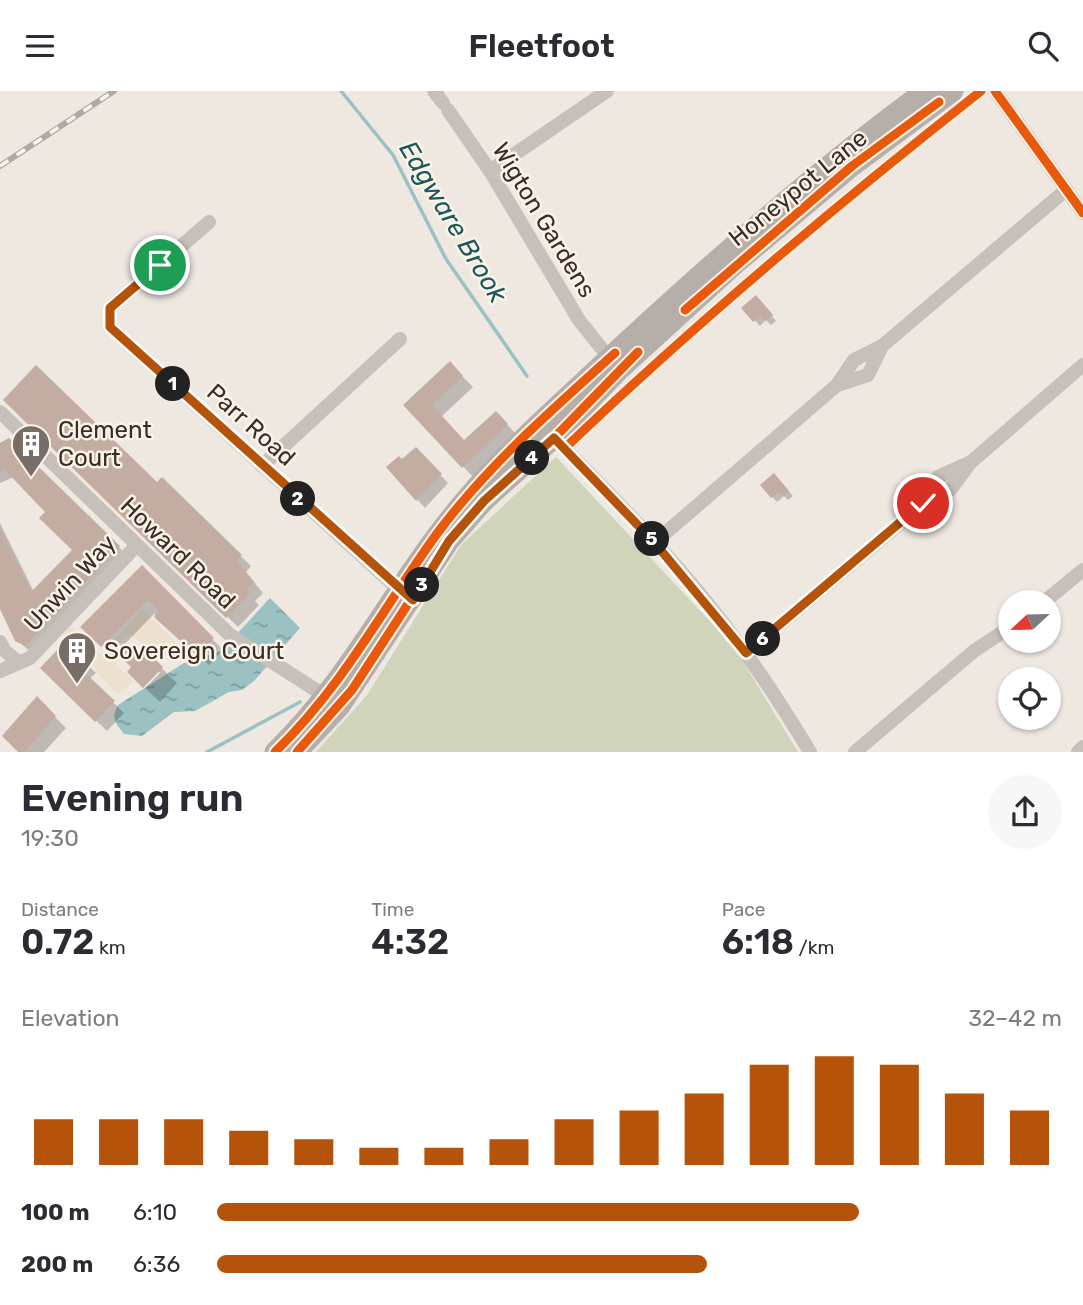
<!DOCTYPE html>
<meta charset="utf-8">
<style>
:root{--surface:#fff;--page:#f7f7f7;--text:#2b2b33;--muted:#7c7c81;--accent:#b45309}
body{margin:0;font-family:Rubik,sans-serif;background:var(--page);color:var(--text);height:100vh;display:flex;flex-direction:column;font-size:26px;white-space:nowrap}
*{box-sizing:border-box;margin:0}
p{font-size:23px;color:var(--muted)}
.icon{flex:none;width:38px;height:38px;fill:none;stroke:currentColor;stroke-width:2;stroke-linecap:round;stroke-linejoin:round}
.map{position:relative;height:661px;overflow:hidden}
.details{display:flex;flex-direction:column;background:var(--surface);flex:1}
.details>*{flex:none}
.needle{width:46px;rotate:248deg}
.fabs{position:absolute;left:998px;top:499px;display:grid;gap:14px}
.fabs a{display:grid;place-items:center;width:63px;height:63px;border-radius:50%;background:var(--surface);box-shadow:0 2px 5px #0004;font-size:35px}
.pin{position:absolute;display:grid;place-items:center;width:60px;height:60px;color:#fff;margin:-30px;border:4px solid #fff;border-radius:50%;box-shadow:0 2px 7px #0007}
.km{position:absolute;width:35px;height:35px;margin:-18px;border-radius:50%;background:#222;color:#fff;font-size:19px;line-height:35px;text-align:center}
.round{display:grid;place-items:center;flex:none;width:74px;height:74px;border-radius:37px;background:var(--page)}
.overview{display:flex;align-items:center;justify-content:space-between;height:119px;padding:0 21px}
h1{font-size:38px;font-weight:600;line-height:52px}
.stats{display:grid;grid-template-columns:repeat(3,1fr);gap:10px;height:119px;padding:7px 21px}
.stats div{display:grid;align-content:center}
.stats b{font-size:35px;font-weight:600}
.stats small{font-size:19px;font-weight:400}
.stats p{font-size:19px}
.chart{height:196px;padding:14px 21px}
.chart p{display:flex;justify-content:space-between}
.chart svg{width:100%;height:126px;margin-top:7px;stroke:var(--accent);stroke-width:6}
ul{padding:0 21px;list-style:none;font-size:23px}
li{display:grid;grid-template-columns:112px 84px 1fr;align-items:center;height:52px}
li i{height:18px;border-radius:9px;background:var(--accent)}
header{display:flex;justify-content:space-between;align-items:center;height:91px;padding:0 21px;background:var(--surface);font-size:32px;font-weight:600}
.map>svg:first-child{display:block}
</style>
<header><svg class="icon" aria-label="menu" viewBox="0 0 24 24"><path d="M4 6h16M4 12h16M4 18h16"/></svg>Fleetfoot<svg class="icon" aria-label="search" viewBox="0 0 24 24"><circle cx="10" cy="10" r="6"/><path d="M15 15l6 6"/></svg></header>
<div class="map">
<svg width="1083" height="661" viewBox="0 0 1083 661">
<defs>
<pattern id="water-ripples" width="26" height="14" patternUnits="userSpaceOnUse" patternTransform="scale(1.75)"><rect width="26" height="14" fill="#9bc1c2"/><path d="M2 4q2-2 4 0t4 0M15 11q2-2 4 0t4 0" fill="none" stroke="#7f9d9e"/></pattern>
</defs>
<rect width="100%" height="100%" fill="#eee8e1"/>
<path fill="#cfd4ba" d="M556,366L734,556L798,661H316L367,604L461,454Z"/>
<path fill="#ede0cf" d="M143,519L178,553L162,568L128,542L107,564L133,590L119,604L98,583L91,570L58,540L66,531L100,563Z"/>
<path fill="url(#water-ripples)" d="M270,507L300,537L254,590L242,599L229,601L195,620L174,621L142,645L124,643C115,632 111,627 118,614L184,572L221,560Z"/>
<g fill="#0003">
<path d="M761,212L776,230L771,234L766,229L760,235L744,217Z"/>
<path d="M450,273L473,296L441,326L465,351L496,322L518,345L473,386L405,314Z"/>
<path d="M5,309L157,394L162,389L251,475L246,481L263,502L255,510L259,514L238,536Z"/>
<path d="M9,350L128,465L33,563L17,549L0,514V432L34,501L75,459L47,421L14,386L0,392V354Z"/>
<path d="M416,359L448,392L425,417L388,376L402,370Z"/>
<path d="M779,389L793,405L788,409L784,405L777,411L762,394Z"/>
<path d="M142,476L223,559L209,574L154,523L113,565L83,536Z"/>
<path d="M66,553L96,582L89,588L124,622L107,640L42,577Z"/>
<path d="M147,563L177,592L160,611L145,597L160,582Z"/>
<path d="M37,608L66,637L44,661H20Z"/>
</g>
<g fill="none" stroke-linecap="round" stroke-linejoin="round">
<g stroke="#9bc1c2" stroke-width="3.5">
<path d="M341,0L393,64L446,168L527,285"/>
<path d="M207,661L300,611"/>
</g>
</g>
<g fill="#c3aca1">
<path d="M756,204L773,224L765,230L761,225L753,231L741,217Z"/>
<path d="M450,270L463,285L432,314L464,349L496,320L508,333L462,377L403,314Z"/>
<path d="M36,274L157,391L162,386L242,464L236,469L254,491L246,498L250,502L226,527L3,309Z"/>
<path d="M9,347L120,455L25,555L15,550L0,518V437L31,501L72,459L39,427L45,421L4,378L0,380V352Z"/>
<path d="M416,356L442,383L416,410L386,376L399,365L402,368Z"/>
<path d="M774,382L789,400L782,405L779,401L771,407L760,394Z"/>
<path d="M142,474L214,547L197,565L154,526L159,520L148,509L101,556L80,536Z"/>
<path d="M66,550L86,570L80,577L115,610L95,631L40,577Z"/>
<path d="M128,553L141,566L147,560L163,576L143,597L127,581L131,576L118,563Z"/>
<path d="M37,605L56,625L24,661H18L2,645Z"/>
</g>
<g fill="none" stroke-linecap="round" stroke-linejoin="round">
<g stroke="#c7c0ba" stroke-width="14">
<path d="M434,0L443,12"/>
<path d="M995,0L1083,122"/>
<path d="M448,19L490,80L579,229L613,272"/>
<path d="M490,80L607,0"/>
<path d="M209,131L110,217V236L404,503"/>
<path d="M837,294L854,269L882,255"/>
<path d="M0,321L230,544L330,608"/>
<path d="M548,341C618,411 689,482 746,563C769,594 790,628 810,661"/>
<path d="M262,375L400,248"/>
<path d="M923,413L938,386L969,372"/>
<path d="M655,451L837,294L868,284L882,255L1066,99"/>
<path d="M1044,511L1083,479"/>
<path d="M0,551L4,559L18,571"/>
<path d="M746,562L923,413L950,399L970,372L1083,274"/>
<path d="M0,580L30,567L137,454"/>
<path d="M855,661L974,560L1010,536"/>
<path d="M1078,661L1083,656"/>
</g>
<g stroke="#b6aea9" stroke-width="21">
<path d="M275,661C354,584 396,490 466,408C513,353 569,305 621,256C719,165 818,79 925,0"/>
<path d="M297,661L340,615L449,450L484,410L554,347L619,279L734,174L852,75L953,0"/>
</g>
<g stroke="#afa9a4" stroke-width="6">
<path id="rail" d="M0,75L114,0"/>
</g>
<use href="#rail" stroke="#fbf3e8" stroke-width="3.5" stroke-dasharray="10" stroke-linecap="butt"/>
<g stroke="#fbf3e8" stroke-width="13">
<g id="cycleway">
<path d="M995,0L1083,122"/>
<path d="M685,219L852,75L939,11"/>
<path d="M565,357C699,229 835,115 981,0"/>
<path d="M275,661C343,595 382,519 436,444C486,376 553,318 615,262"/>
<path d="M297,661L352,599L449,450L484,410L554,347L638,261"/>
</g>
</g>
<use href="#cycleway" stroke="#e8590c" stroke-width="9"/>
</g>
<g fill="none" stroke-linecap="round" stroke-linejoin="round">
<g stroke="#fff" stroke-width="14">
<path id="route" d="M160,174L110,217V236L413,509L449,450L484,410L554,347L654,451L746,562L923,412"/>
</g>
<use href="#route" stroke="#b45309" stroke-width="9"/>
</g>
<defs>
<g id="building-pin" transform="scale(2.0125)"><path d="M0 17L-7.5 6A9.5 9.5 0 1 1 7.5 6Z" fill="#786e68" stroke="#fbf3e8"/><path d="M-4-6H4V6H1V3H-1V6H-4ZM-2.5-4.3h1.7v1.8h-1.7ZM.8-4.3h1.7v1.8H.8ZM-2.5-1h1.7V.8h-1.7ZM.8-1h1.7V.8H.8Z" fill="#fff"/></g>
</defs>
<g fill-rule="evenodd">
<use href="#building-pin" x="31" y="353"/>
<use href="#building-pin" x="77" y="560"/>
</g>
<g text-anchor="middle" dominant-baseline="central" stroke-width="5" stroke-linejoin="round" paint-order="stroke">
<g font-size="24" fill="#392d27" stroke="#fbf3e8">
<text transform="translate(798 97) rotate(-39)">Honeypot Lane</text>
<text transform="translate(544 129) rotate(59)">Wigton Gardens</text>
<text transform="translate(251 334) rotate(42)">Parr Road</text>
<text transform="translate(178 462) rotate(44)">Howard Road</text>
<text transform="translate(70 492) rotate(-47)">Unwin Way</text>
</g>
<g font-size="24" fill="#392d27" stroke="#fbf3e8" text-anchor="start">
<text x="58" y="339">Clement<tspan x="58" dy="28">Court</tspan></text>
<text x="104" y="560">Sovereign Court</text>
</g>
<g font-size="26" font-style="italic" fill="#19595e" stroke="#fbf3e8">
<text transform="translate(453 131) rotate(59)">Edgware Brook</text>
</g>
</g>
</svg>
<div class="fabs">
<a><svg class="needle" viewBox="-14 -14 28 28"><path d="M0-13l5 13h-10z" fill="#e53935"/><path d="M0 13l5-13h-10z" fill="#7c7c81"/></svg></a>
<a><svg class="icon" aria-label="locate" viewBox="0 0 24 24"><circle cx="12" cy="12" r="6"/><path d="M12 2v4M12 18v4M2 12h4M18 12h4"/></svg></a>
</div>
<div class="pin" style="left:160px;top:174px;background:#1e9e55"><svg class="icon" aria-label="arrive" viewBox="0 0 24 24"><path d="M6 21V4h12l-3 4 3 4H6"/></svg></div>
<div class="pin" style="left:923px;top:412px;background:#d93025"><svg class="icon" aria-label="check" viewBox="0 0 24 24"><path d="M5 12l5 5 9-10"/></svg></div>
<b class="km" style="left:173px;top:293px">1</b>
<b class="km" style="left:298px;top:408px">2</b>
<b class="km" style="left:422px;top:494px">3</b>
<b class="km" style="left:532px;top:367px">4</b>
<b class="km" style="left:652px;top:448px">5</b>
<b class="km" style="left:763px;top:548px">6</b>
</div>
<section class="details">
<div class="overview"><div><h1>Evening run</h1><p>19:30</p></div><a class="round"><svg class="icon" aria-label="share" viewBox="0 0 24 24"><path d="M12 15V3M7 8l5-5 5 5M5 13v7h14v-7"/></svg></a></div>
<div class="stats">
<div><p>Distance</p><b>0.72<small> km</small></b></div>
<div><p>Time</p><b>4:32</b></div>
<div><p>Pace</p><b>6:18<small> /km</small></b></div>
</div>
<div class="chart"><p><span>Elevation</span>32–42 m</p>
<svg viewBox="0 0 160 44" preserveAspectRatio="none"><path d="M5 44V28M15 44V28M25 44V28M35 44V32M45 44V35M55 44V38M65 44V38M75 44V35M85 44V28M95 44V25M105 44V19M115 44V9M125 44V6M135 44V9M145 44V19M155 44V25"/></svg>
</div>
<ul>
<li><b>100 m</b>6:10<i style="width:76%"></i></li>
<li><b>200 m</b>6:36<i style="width:58%"></i></li>
</ul>
</section>
